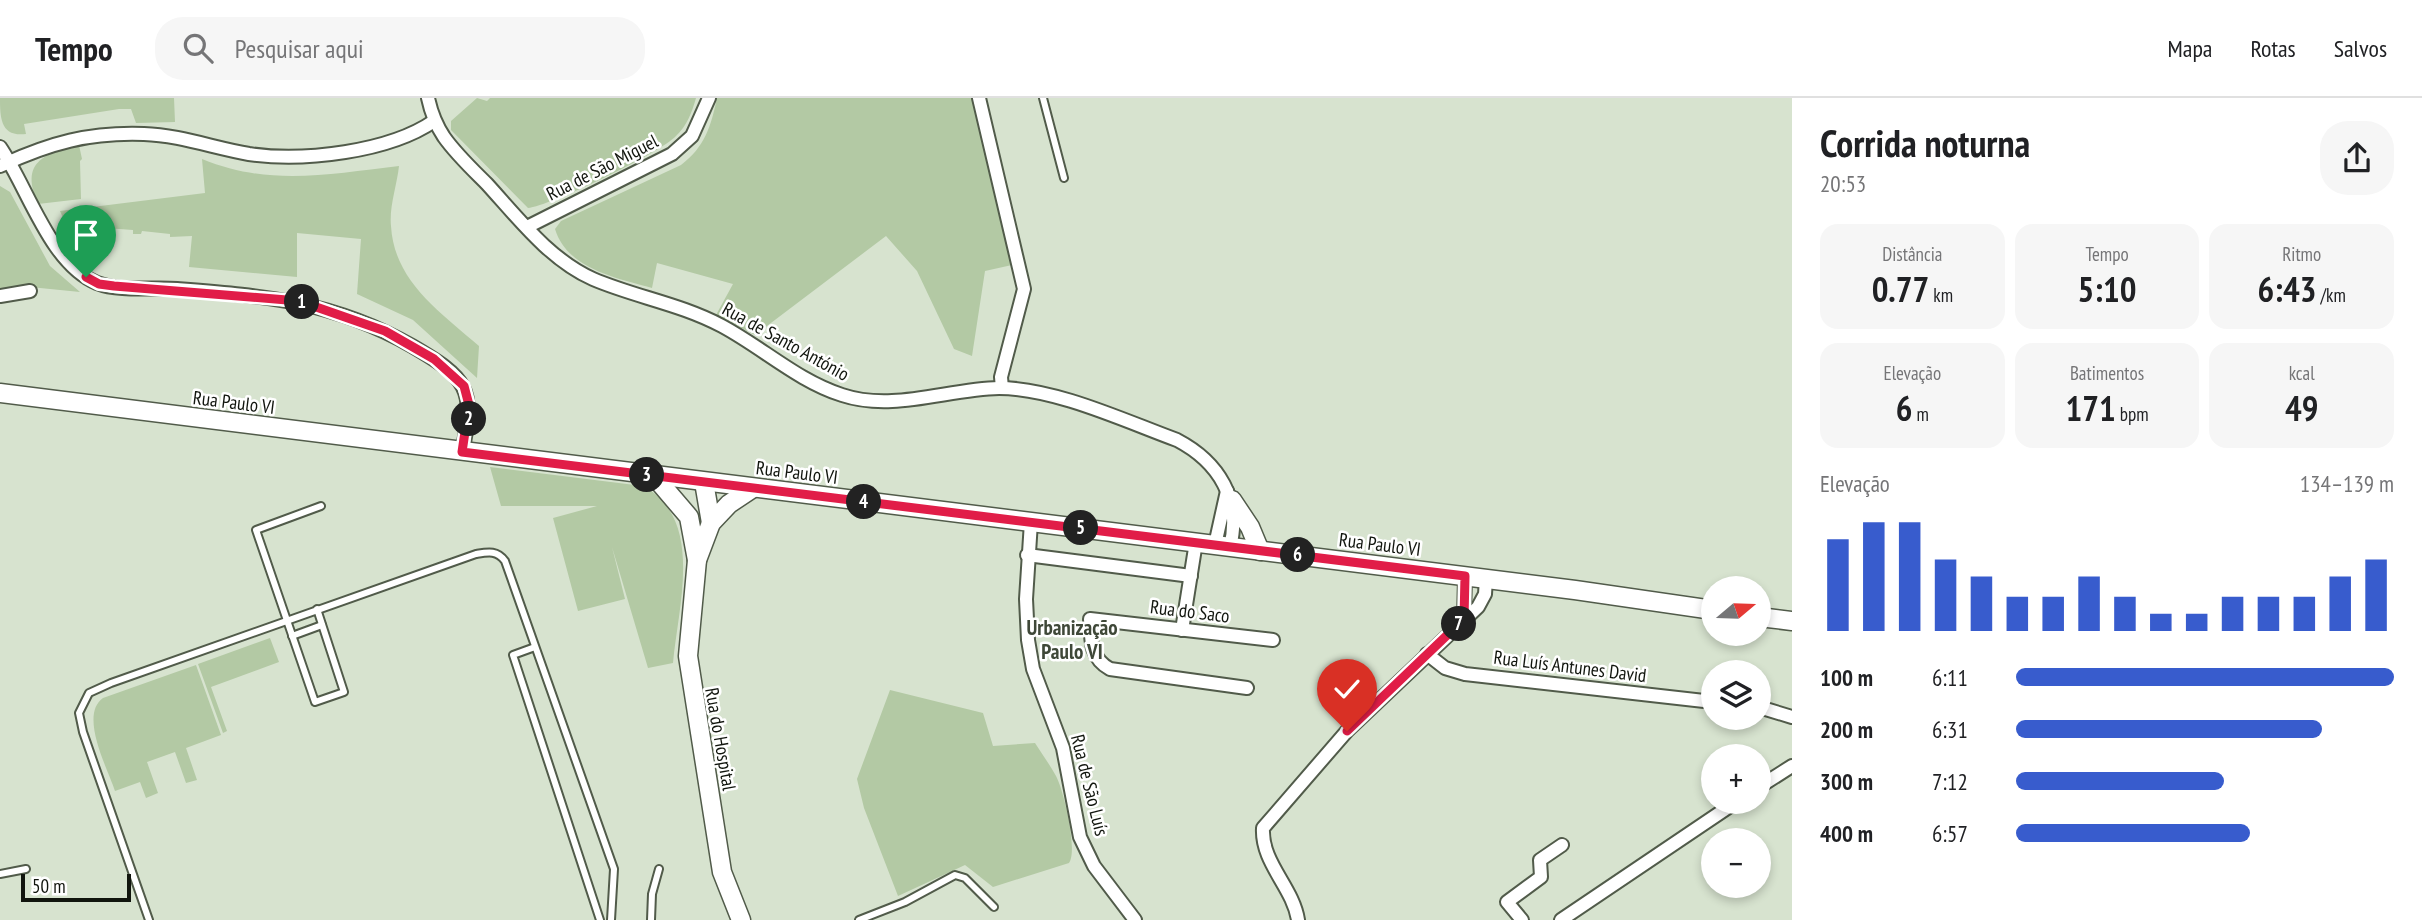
<!DOCTYPE html>
<html lang="pt">
<meta charset="utf-8">
<style>
:root{--surface:#fff;--page:#f6f6f6;--text:#202124;--muted:#757577;--line:#e0e0e0;--accent:#385ccd}
body{margin:0;font-family:"PT Sans Narrow",sans-serif;background:var(--page);color:var(--text);height:100vh;display:flex;flex-direction:column;font-size:26px;white-space:nowrap}
*{box-sizing:border-box;margin:0}
p{font-size:23px;color:var(--muted)}
.icon{flex:none;width:38px;height:38px;fill:none;stroke:currentColor;stroke-width:2;stroke-linecap:round;stroke-linejoin:round}
.map{position:relative;flex:1;overflow:hidden}
.details{display:flex;flex-direction:column;background:var(--surface);width:630px}
.details>*{flex:none}
.needle{width:46px;rotate:71deg}
.buttons{position:absolute;left:1701px;top:478px;display:grid;gap:14px}
.buttons a{display:grid;place-items:center;width:70px;height:70px;border-radius:50%;background:var(--surface);box-shadow:0 4px 10px #0003;font-size:35px}
.scale{position:absolute;left:21px;bottom:18px;width:110px;box-sizing:border-box;padding-left:7px;border:4px solid #11150e;border-top:0;font-size:19px;line-height:24px;white-space:nowrap;color:#11150e;-webkit-text-stroke:5px #fff;paint-order:stroke}
.pin{position:absolute;display:grid;place-items:center;width:60px;height:60px;color:#fff;margin:-72px -30px;border-radius:50% 50% 50% 0;rotate:-45deg;box-shadow:0 0 7px #0007}
.pin .icon{rotate:45deg}
.km{position:absolute;width:35px;height:35px;margin:-18px;border-radius:50%;background:#222;color:#fff;font-size:19px;line-height:35px;text-align:center}
.round{display:grid;place-items:center;flex:none;width:74px;height:74px;border-radius:28px;background:var(--page)}
.summary{display:flex;align-items:center;justify-content:space-between;height:119px;padding:0 28px}
h1{font-size:38px;font-weight:800;line-height:52px}
.stats{display:grid;grid-template-columns:repeat(3,1fr);gap:10px;height:119px;padding:7px 28px}
.stats div{display:grid;align-content:center;border-radius:18px;background:var(--page);text-align:center}
.stats b{font-size:35px;font-weight:800}
.stats small{font-size:19px;font-weight:400}
.stats p{font-size:19px}
.chart{height:196px;padding:14px 28px}
.chart p{display:flex;justify-content:space-between}
.chart svg{width:100%;height:126px;margin-top:7px;stroke:var(--accent);stroke-width:6}
ul{padding:0 28px;list-style:none;font-size:23px}
li{display:grid;grid-template-columns:112px 84px 1fr;align-items:center;height:52px}
li i{height:18px;border-radius:9px;background:var(--accent)}
header{display:flex;align-items:center;gap:42px;box-sizing:border-box;height:98px;padding:0 35px;background:var(--surface);border-bottom:2px solid var(--line)}
header strong{font-size:33px}
nav{display:flex;gap:38px;margin-inline-start:auto;font-size:24px}
.search{width:490px;height:63px;background:var(--page);display:flex;align-items:center;gap:18px;box-sizing:border-box;padding:0 24px;border-radius:28px;color:var(--muted);font-size:26px}
main{display:flex;flex:1;min-height:0}
.map>svg:first-child{display:block}
</style>
<header>
<strong>Tempo</strong>
<div class="search"><svg class="icon" aria-label="search" viewBox="0 0 24 24"><circle cx="10" cy="10" r="6"/><path d="M15 15l6 6"/></svg>Pesquisar aqui</div>
<nav><a>Mapa</a><a>Rotas</a><a>Salvos</a></nav>
</header>
<main>
<div class="map">
<svg width="1792" height="822" viewBox="0 0 1792 822">
<rect width="100%" height="100%" fill="#d7e3cf"/>
<g fill="#b3c9a4">
<path d="M0,0H174L175,24L136,25L131,11H119L24,26L26,36C1,39 0,21 0,0Z"/>
<path d="M477,0L487,3L490,0H696C692,14 687,28 676,38C660,55 550,108 528,110L451,32V23Z"/>
<path d="M717,0H974L1012,167L985,173L972,258L954,251L917,173L886,138L755,237L716,217L733,186L657,165L652,190C617,180 567,171 555,131L561,123L681,67C705,49 711,28 717,0Z"/>
<path d="M79,47L82,61L80,63L81,101L38,106C20,64 43,56 79,47Z"/>
<path d="M202,61C271,89 328,76 399,68C397,87 389,109 391,128C394,183 440,214 479,248L477,280L413,222L357,196L361,141L297,135V179L189,169L192,138L170,139V136L142,133L141,136H133V132L105,130L104,133H97V129L66,127L60,113L205,95Z"/>
<path d="M0,88L10,94L50,168L80,194L30,189L0,195Z"/>
<path d="M490,369L643,388C705,421 678,508 673,565L648,570L612,449L625,501L578,513L553,420L597,408H501Z"/>
<path d="M270,540L279,564L211,589L227,633L223,635L198,566Z"/>
<path d="M196,567L221,637L186,650L197,682L186,685L175,654L147,664L158,695L146,700L140,684L115,693C107,669 79,617 103,600Z"/>
<path d="M890,592L983,615L993,648L1035,645C1042,656 1050,667 1056,678C1064,693 1078,753 1069,765L993,789L965,767L898,798L864,710L857,681Z"/>
</g>
<g fill="none" stroke-linecap="round" stroke-linejoin="round">
<g stroke="#515b4a" stroke-width="10">
<g id="lane">
<path d="M1043,0L1064,80"/>
<path d="M317,511L344,594L315,604L256,432L321,408"/>
<path d="M292,538L322,527"/>
<path d="M535,549L513,557L600,822"/>
<path d="M0,776L26,771"/>
<path d="M149,822L83,634L79,615L89,595L111,585L476,456C488,454 497,452 505,463L614,771L611,822"/>
<path d="M651,822L652,796L659,771"/>
<path d="M859,822L905,804L955,777L965,780L994,809"/>
</g>
</g>
<g stroke="#515b4a" stroke-width="16">
<g id="street">
<path d="M428,0C431,14 436,27 444,39C456,56 472,71 487,86C518,120 550,162 593,181C635,199 681,206 722,228C763,250 798,283 842,297C893,314 947,291 999,290C1055,290 1125,323 1177,342C1219,364 1242,402 1230,449"/>
<path d="M979,0L1024,191L1001,279L1002,290"/>
<path d="M0,49C28,90 50,166 97,185C120,194 153,189 177,191C265,198 333,203 412,248C467,280 476,290 462,354"/>
<path d="M0,68C50,45 89,34 144,36C179,37 214,50 249,56C303,64 389,54 434,23"/>
<path d="M527,129L672,56L692,38L709,0"/>
<path d="M0,198L30,193"/>
<path d="M1031,424L1026,501L1028,542L1033,571L1063,650L1080,739L1094,768L1135,822"/>
<path d="M1215,447L1227,393"/>
<path d="M1027,457L1191,478"/>
<path d="M1464,521L1465,478"/>
<path d="M1182,532L1196,444"/>
<path d="M1427,556L1445,570L1465,576L1713,604"/>
<path d="M1247,590L1110,571C1090,560 1091,542 1090,521L1273,542"/>
<path d="M1759,609L1792,619"/>
<path d="M1759,689L1792,668"/>
<path d="M1298,822C1293,789 1261,765 1263,730L1347,633L1478,509L1485,496L1486,481"/>
<path d="M1522,822L1507,804L1541,779L1540,762L1562,747"/>
<path d="M1561,822L1736,704"/>
</g>
</g>
<g stroke="#515b4a" stroke-width="21">
<g id="secondary">
<path d="M0,295L1575,492L1713,512"/>
<path d="M654,378L689,419L697,462"/>
<path d="M704,384L711,425"/>
<path d="M1232,402L1250,429L1260,453"/>
<path d="M1759,519L1792,523"/>
<path d="M741,822L722,774L688,558L697,462L711,425L729,406L753,390"/>
</g>
</g>
<use href="#lane" stroke="#fff" stroke-width="6"/>
<use href="#street" stroke="#fff" stroke-width="12"/>
<use href="#secondary" stroke="#fff" stroke-width="18"/>
</g>
<g fill="none" stroke-linecap="round" stroke-linejoin="round">
<g stroke="#fff" stroke-width="14">
<path id="route" d="M86,179L99,186L114,188L299,203L385,233L434,261L464,288L469,307L462,354L1465,478L1464,521L1347,633"/>
</g>
<use href="#route" stroke="#e11d48" stroke-width="9"/>
</g>
<g text-anchor="middle" dominant-baseline="central" stroke-width="5" stroke-linejoin="round" paint-order="stroke">
<g font-size="19" fill="#11150e" stroke="#fff">
<text transform="translate(602 69) rotate(-27)">Rua de São Miguel</text>
<text transform="translate(786 243) rotate(29)">Rua de Santo António</text>
<text transform="translate(234 304) rotate(7)">Rua Paulo VI</text>
<text transform="translate(797 374) rotate(7)">Rua Paulo VI</text>
<text transform="translate(1380 446) rotate(7)">Rua Paulo VI</text>
<text transform="translate(1190 513) rotate(7)">Rua do Saco</text>
<text transform="translate(1570 568) rotate(7)">Rua Luís Antunes David</text>
<text transform="translate(721 641) rotate(80)">Rua do Hospital</text>
<text transform="translate(1090 687) rotate(76)">Rua de São Luís</text>
</g>
<g font-size="21" font-weight="bold" fill="#3f4838" stroke="#fff">
<text x="1072" y="529">Urbanização<tspan x="1072" dy="24">Paulo VI</tspan></text>
</g>
</g>
</svg>
<div class="buttons">
<a><svg class="needle" viewBox="-14 -14 28 28"><path d="M0-13l5 13h-10z" fill="#e53935"/><path d="M0 13l5-13h-10z" fill="#757577"/></svg></a>
<a><svg class="icon" aria-label="layers" viewBox="0 0 24 24"><path d="M12 4l9 5-9 5-9-5zM3 14l9 5 9-5"/></svg></a>
<a>+</a>
<a>−</a>
</div>
<div class="scale">50 m</div>
<div class="pin" style="left:86px;top:179px;background:#1e9e55"><svg class="icon" aria-label="arrive" viewBox="0 0 24 24"><path d="M6 21V4h12l-3 4 3 4H6"/></svg></div>
<div class="pin" style="left:1347px;top:633px;background:#d93025"><svg class="icon" aria-label="check" viewBox="0 0 24 24"><path d="M5 12l5 5 9-10"/></svg></div>
<b class="km" style="left:302px;top:204px">1</b>
<b class="km" style="left:469px;top:321px">2</b>
<b class="km" style="left:647px;top:377px">3</b>
<b class="km" style="left:864px;top:404px">4</b>
<b class="km" style="left:1081px;top:430px">5</b>
<b class="km" style="left:1298px;top:457px">6</b>
<b class="km" style="left:1459px;top:526px">7</b>
</div>
<section class="details">
<div class="summary"><div><h1>Corrida noturna</h1><p>20:53</p></div><a class="round"><svg class="icon" aria-label="share" viewBox="0 0 24 24"><path d="M12 15V3M7 8l5-5 5 5M5 13v7h14v-7"/></svg></a></div>
<div class="stats">
<div><p>Distância</p><b>0.77<small> km</small></b></div>
<div><p>Tempo</p><b>5:10</b></div>
<div><p>Ritmo</p><b>6:43<small> /km</small></b></div>
</div>
<div class="stats">
<div><p>Elevação</p><b>6<small> m</small></b></div>
<div><p>Batimentos</p><b>171<small> bpm</small></b></div>
<div><p>kcal</p><b>49</b></div>
</div>
<div class="chart"><p><span>Elevação</span>134–139 m</p>
<svg viewBox="0 0 160 44" preserveAspectRatio="none"><path d="M5 44V12M15 44V6M25 44V6M35 44V19M45 44V25M55 44V32M65 44V32M75 44V25M85 44V32M95 44V38M105 44V38M115 44V32M125 44V32M135 44V32M145 44V25M155 44V19"/></svg>
</div>
<ul>
<li><b>100 m</b>6:11<i style="width:100%"></i></li>
<li><b>200 m</b>6:31<i style="width:81%"></i></li>
<li><b>300 m</b>7:12<i style="width:55%"></i></li>
<li><b>400 m</b>6:57<i style="width:62%"></i></li>
</ul>
</section>
</main>
